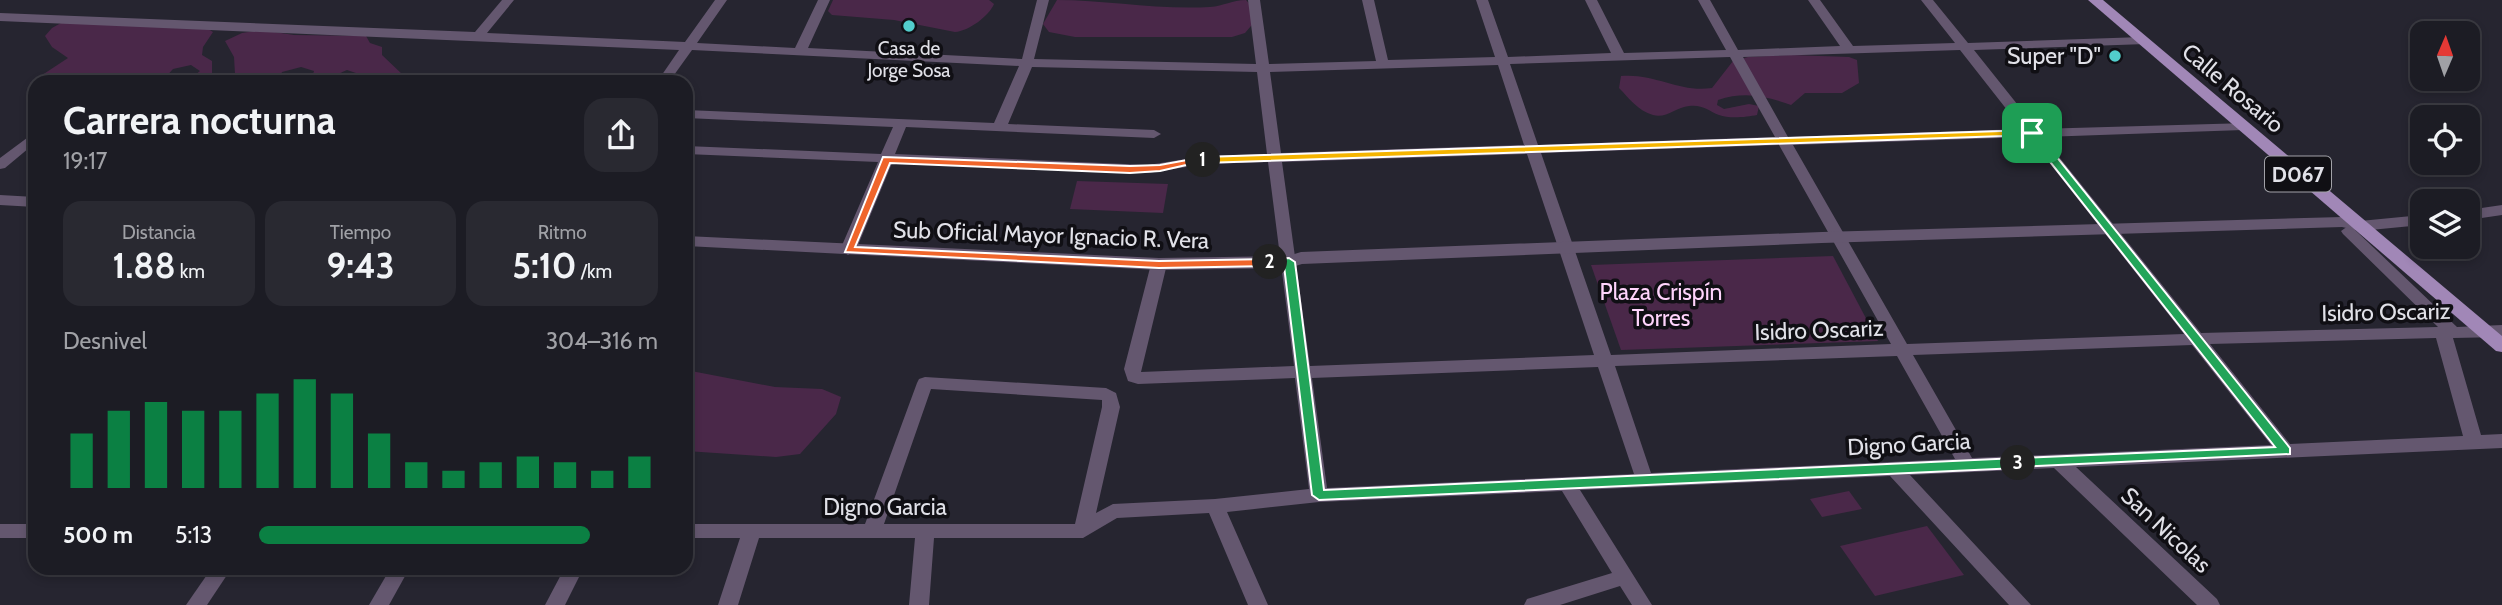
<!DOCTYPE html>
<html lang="es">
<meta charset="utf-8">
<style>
:root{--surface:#1c1c24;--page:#292931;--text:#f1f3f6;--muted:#a0a1a6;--line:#3a3a41;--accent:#0b8043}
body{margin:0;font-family:Cabin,sans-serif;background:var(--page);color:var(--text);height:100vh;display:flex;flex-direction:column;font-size:26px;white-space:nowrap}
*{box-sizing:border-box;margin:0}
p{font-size:23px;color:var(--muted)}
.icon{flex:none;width:38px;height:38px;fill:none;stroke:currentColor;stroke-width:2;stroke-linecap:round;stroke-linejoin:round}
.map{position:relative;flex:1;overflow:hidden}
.drawer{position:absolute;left:28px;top:75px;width:665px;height:500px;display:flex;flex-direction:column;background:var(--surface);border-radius:21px;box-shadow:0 4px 10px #0003,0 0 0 2px var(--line)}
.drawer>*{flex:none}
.needle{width:46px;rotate:2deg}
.fabs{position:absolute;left:2410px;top:21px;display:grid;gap:14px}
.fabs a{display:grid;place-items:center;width:70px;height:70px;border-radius:14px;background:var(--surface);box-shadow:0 4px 10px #0003,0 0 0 2px var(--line);font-size:35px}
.pin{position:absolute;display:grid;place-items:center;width:60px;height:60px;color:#fff;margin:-30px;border-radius:14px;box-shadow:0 4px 10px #0006}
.km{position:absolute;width:35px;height:35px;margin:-18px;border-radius:50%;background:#222;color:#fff;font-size:19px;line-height:35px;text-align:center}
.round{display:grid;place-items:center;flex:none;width:74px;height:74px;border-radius:21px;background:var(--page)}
.overview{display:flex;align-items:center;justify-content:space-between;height:119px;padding:0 35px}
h1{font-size:38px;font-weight:800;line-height:52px}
.figures{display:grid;grid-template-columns:repeat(3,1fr);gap:10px;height:119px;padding:7px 35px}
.figures div{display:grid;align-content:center;border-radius:18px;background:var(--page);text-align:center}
.figures b{font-size:35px;font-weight:800}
.figures small{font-size:19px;font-weight:400}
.figures p{font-size:19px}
.chart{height:196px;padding:14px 35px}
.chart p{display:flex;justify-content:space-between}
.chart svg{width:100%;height:126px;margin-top:7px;stroke:var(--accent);stroke-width:6}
ul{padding:0 35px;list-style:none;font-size:23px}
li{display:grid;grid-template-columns:112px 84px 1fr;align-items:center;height:52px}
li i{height:18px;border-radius:9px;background:var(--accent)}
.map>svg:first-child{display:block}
</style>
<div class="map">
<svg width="2502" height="605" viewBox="0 0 2502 605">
<rect width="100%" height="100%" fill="#262530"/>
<g fill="#4a2849">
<path d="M833,0H989L994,4C989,16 969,31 955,32L894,20L832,15L828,11Z"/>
<path d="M1057,0C1107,0 1158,10 1210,7C1224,6 1232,0 1246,0L1255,10L1256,20L1245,33L1232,37H1075L1049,32L1043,24Z"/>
<path d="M70,18L208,29L213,32L203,47L202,55L212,61V82H187L200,71L191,65L173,69L161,82H35L34,86L30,83L68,58L52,47L45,36L52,28Z"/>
<path d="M261,30L294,35L366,36L370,43L382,47V55L403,75L397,82H364L359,74L347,70C333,75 327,85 311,81L314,71L301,67L282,72L278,80L273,77L243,80L235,74L234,57L225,41L242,33Z"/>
<path d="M1791,55L1849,57L1857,60L1859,83L1842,93H1805L1791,105C1765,96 1745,91 1718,100L1717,105L1724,109L1749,104L1759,106L1757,115C1747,117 1729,119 1719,115C1709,111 1702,104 1689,106C1676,107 1666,119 1653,115C1638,111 1629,98 1619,88L1621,76C1655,73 1680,93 1712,88L1733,61L1748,57Z"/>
<path d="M1077,181L1168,184L1163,213L1070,209Z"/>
<path d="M1833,256L1878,341L1621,350L1591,265Z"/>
<path d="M686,370L775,387L822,389L841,397L836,414L800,454L776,457L686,451Z"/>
<path d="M1849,491L1862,509L1822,517L1810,499Z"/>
<path d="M1927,526L1964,575L1875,596L1840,546Z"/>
</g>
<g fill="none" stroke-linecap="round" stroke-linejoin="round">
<g fill="#64576f" fill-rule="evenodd">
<path d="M502,0H514L487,33L685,42L715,0H727L697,43L795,48L818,0H830L808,48L1022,59L1037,0H1049L1034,59L1256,64L1248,0H1260L1269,64L1376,61L1362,0H1374L1388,60L1495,57L1476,0H1488L1508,57L1611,53L1585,0H1597L1624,53L1726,50L1698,0H1710L1738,50L1840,46L1808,0H1820L1853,46L1955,43L1921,0H1933L1968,43L2142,37L2146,38V44L1974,50L2037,129L2248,123L2250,126L2248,129L2243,130L2043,137L2201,333L2438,327L2343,234L2341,231L2348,226L2353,228L2457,327L2502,325V337L2453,338L2481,435L2502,434V448L2076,467L2217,599L2220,605H2197L2054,468L1910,475L2031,605H2009L1890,476L1580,490L1652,605H1632L1620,586L1560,605H1524L1527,599L1612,573L1562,491L1319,502L1227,512L1268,605H1248L1209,513L1117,518L1083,538H934L929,605H909L915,538H759L738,605H718L740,538H686V524H865L917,383L919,379L925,377L1106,388L1116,393L1120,407L1096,513L1113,504L1215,499L1309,489L1295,378L1138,384L1128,381L1124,369L1151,264L1159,259L1167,264L1141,372L1294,366L1268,162L1205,164L1148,173L892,163L856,250L848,255L840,250L878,162L686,154V146L881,154L893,127L686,118V110L994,123L1019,66L692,50L669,82H657L679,50L0,21V13L475,32ZM1960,50L2022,129L1788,137L1743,57ZM1730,57L1775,137L1538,145L1510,64ZM1498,65L1524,145L1281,153L1270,72ZM1032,67L1257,72L1267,154L1205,156L1148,165L895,154L906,127L1154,138L1161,134L1154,130L1008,124ZM2029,137L2184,334L1907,344L1793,145ZM1779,145L1891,344L1611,355L1541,153ZM1527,154L1594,355L1310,366L1282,162ZM2436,338L2463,436L2290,444L2210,344ZM2192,345L2271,445L1972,458L1913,355ZM1897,356L1955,459L1651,473L1615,366ZM1598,367L1634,474L1327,488L1312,378ZM931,389L1102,400V407L1075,524H884Z"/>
<path d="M35,132V143L5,168L0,169V158Z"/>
<rect x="0" y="524" width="35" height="14"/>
<path d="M211,569H231L207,605H186Z"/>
<path d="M390,569H409L389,605H369Z"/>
<path d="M564,569H583L565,605H545Z"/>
</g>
<g fill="#64576f" fill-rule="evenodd">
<path d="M0,195L35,197V207L0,205Z"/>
<path d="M2502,205V215L2468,220V210Z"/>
<path d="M2422,215V225L2360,231L2342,227L1822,243L1302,264L1289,268L1159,270L686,246V236L1159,258L1288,256L1301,252L1822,232L2342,217L2360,221Z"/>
</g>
<path fill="#a187b7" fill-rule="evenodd" d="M2088,0H2103L2502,336V352L2496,351Z"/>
</g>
<path fill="#f5b400" stroke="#fff" stroke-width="2" d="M2032,130L2036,135L1203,163L1198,160L1203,157Z"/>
<path fill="#f0652b" stroke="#fff" stroke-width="2" d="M883,157L1130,166L1160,165L1203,157L1208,160L1160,171L1130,173L890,163L855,247L1159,261L1270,259L1275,262L1270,266L1159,268L845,252Z"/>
<path fill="#22a559" stroke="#fff" stroke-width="2" d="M1289,258L1295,262L1324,490L2018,458L2025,463L2018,468L1319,500L1312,495L1284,266H1270L1264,262L1270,259Z"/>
<path fill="#22a559" stroke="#fff" stroke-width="2" d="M2029,131H2036L2290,448V454L2014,467V460L2018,458L2275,447L2029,135Z"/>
<g fill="#52cdcc" stroke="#100f14" stroke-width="2.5">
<circle cx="909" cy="26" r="7"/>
<circle cx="2115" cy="56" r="7"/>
</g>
<g text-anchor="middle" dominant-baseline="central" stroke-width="7" stroke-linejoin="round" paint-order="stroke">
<g font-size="19" fill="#e1e1e8" stroke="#100f14">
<text x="909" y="48">Casa de<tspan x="909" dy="22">Jorge Sosa</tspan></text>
</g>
<rect fill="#100f14" stroke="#a2a2a8" stroke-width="2" x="2265" y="156.5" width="66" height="35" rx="5"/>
<g font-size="21" font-weight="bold" fill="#e1e1e8">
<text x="2298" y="174">D067</text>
</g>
<g font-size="23" fill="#e1e1e8" stroke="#100f14" text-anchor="end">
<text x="2101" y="56">Super "D"</text>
</g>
<g font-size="23" fill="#e1e1e8" stroke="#100f14">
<text transform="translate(2233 88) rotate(40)">Calle Rosario</text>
<text transform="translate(1051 235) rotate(2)">Sub Oficial Mayor Ignacio R. Vera</text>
<text transform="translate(2386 312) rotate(-1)">Isidro Oscariz</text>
<text transform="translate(1819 330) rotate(-2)">Isidro Oscariz</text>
<text transform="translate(1909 444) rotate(-3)">Digno Garcia</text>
<text x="885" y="507">Digno Garcia</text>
<text transform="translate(2166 530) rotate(43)">San Nicolas</text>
</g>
<g font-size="23" fill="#ffd4fc" stroke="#100f14">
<text x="1661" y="292">Plaza Crispín<tspan x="1661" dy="26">Torres</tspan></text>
</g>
</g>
</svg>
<div class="fabs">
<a><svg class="needle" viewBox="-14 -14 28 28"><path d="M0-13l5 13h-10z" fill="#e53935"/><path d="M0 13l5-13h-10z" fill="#a0a1a6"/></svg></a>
<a><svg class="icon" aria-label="locate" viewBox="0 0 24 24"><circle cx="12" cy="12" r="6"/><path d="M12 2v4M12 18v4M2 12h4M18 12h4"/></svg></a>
<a><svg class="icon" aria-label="layers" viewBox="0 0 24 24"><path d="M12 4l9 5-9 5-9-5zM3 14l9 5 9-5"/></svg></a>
</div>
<div class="pin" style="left:2032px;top:133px;background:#1e9e55"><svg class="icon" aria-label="arrive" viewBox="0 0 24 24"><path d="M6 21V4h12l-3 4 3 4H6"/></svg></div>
<b class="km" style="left:1203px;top:160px">1</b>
<b class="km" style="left:1270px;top:262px">2</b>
<b class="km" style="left:2018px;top:463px">3</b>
<section class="drawer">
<div class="overview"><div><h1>Carrera nocturna</h1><p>19:17</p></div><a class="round"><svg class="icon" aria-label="share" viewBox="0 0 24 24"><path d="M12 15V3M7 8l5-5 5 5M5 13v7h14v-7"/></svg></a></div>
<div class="figures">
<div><p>Distancia</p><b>1.88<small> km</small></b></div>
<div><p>Tiempo</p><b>9:43</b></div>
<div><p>Ritmo</p><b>5:10<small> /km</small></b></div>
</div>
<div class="chart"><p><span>Desnivel</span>304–316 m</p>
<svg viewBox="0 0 160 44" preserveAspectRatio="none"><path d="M5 44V25M15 44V17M25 44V14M35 44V17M45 44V17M55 44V11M65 44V6M75 44V11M85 44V25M95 44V35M105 44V38M115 44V35M125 44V33M135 44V35M145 44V38M155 44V33"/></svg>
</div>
<ul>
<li><b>500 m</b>5:13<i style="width:83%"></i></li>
</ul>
</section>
</div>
